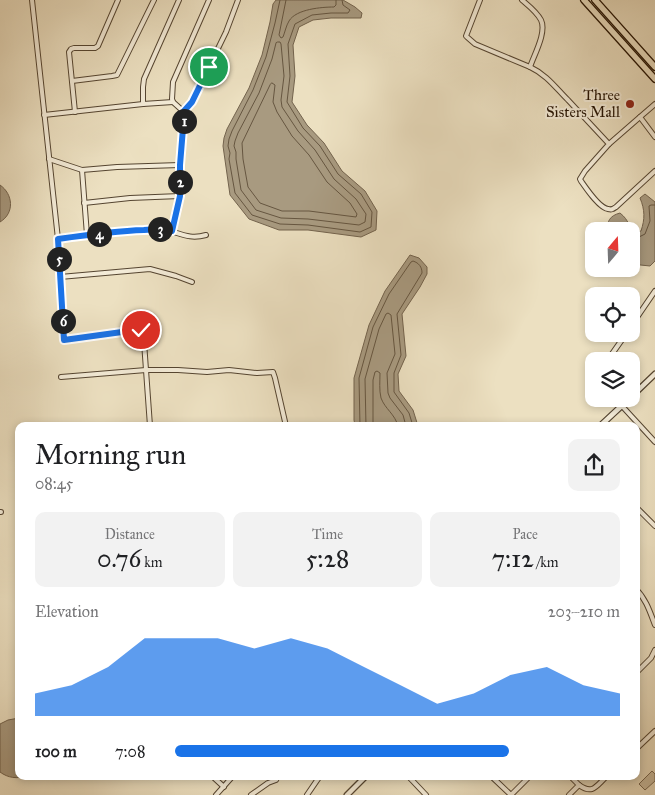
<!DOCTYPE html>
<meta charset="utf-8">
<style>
:root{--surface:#fff;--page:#f2f2f2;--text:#202124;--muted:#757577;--accent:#1a73e8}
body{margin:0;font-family:"IM FELL Great Primer",serif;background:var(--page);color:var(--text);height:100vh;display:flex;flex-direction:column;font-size:19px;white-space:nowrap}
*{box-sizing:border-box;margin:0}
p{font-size:16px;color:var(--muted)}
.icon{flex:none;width:28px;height:28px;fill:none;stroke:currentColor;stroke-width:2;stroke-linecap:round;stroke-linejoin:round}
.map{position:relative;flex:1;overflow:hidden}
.panel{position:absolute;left:15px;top:422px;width:625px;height:358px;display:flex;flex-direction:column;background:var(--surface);border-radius:10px;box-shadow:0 2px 8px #0003}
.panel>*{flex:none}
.needle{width:32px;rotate:19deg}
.fabs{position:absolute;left:585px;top:222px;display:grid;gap:10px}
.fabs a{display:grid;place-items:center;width:55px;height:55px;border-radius:10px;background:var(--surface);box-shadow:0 2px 8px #0003;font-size:25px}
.pin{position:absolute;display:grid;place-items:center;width:42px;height:42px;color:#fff;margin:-21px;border:2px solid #fff;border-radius:50%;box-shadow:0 1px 5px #0007}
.km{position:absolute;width:25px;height:25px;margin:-12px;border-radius:50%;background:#222;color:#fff;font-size:14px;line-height:25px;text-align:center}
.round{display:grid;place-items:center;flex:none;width:52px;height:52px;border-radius:10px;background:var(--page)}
.overview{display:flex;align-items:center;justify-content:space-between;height:85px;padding:0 20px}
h1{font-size:28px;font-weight:600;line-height:38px}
.metrics{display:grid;grid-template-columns:repeat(3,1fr);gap:8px;height:85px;padding:5px 20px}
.metrics div{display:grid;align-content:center;border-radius:10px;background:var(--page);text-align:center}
.metrics b{font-size:25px;font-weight:600}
.metrics small{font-size:14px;font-weight:400}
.metrics p{font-size:14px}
.chart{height:140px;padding:10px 20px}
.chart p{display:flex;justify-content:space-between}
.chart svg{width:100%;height:90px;margin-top:5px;fill:var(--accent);opacity:.7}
ul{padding:0 20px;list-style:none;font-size:16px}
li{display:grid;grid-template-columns:80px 60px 1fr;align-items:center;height:38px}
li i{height:12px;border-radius:6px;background:var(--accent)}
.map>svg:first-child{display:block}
</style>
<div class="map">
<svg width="655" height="795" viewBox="0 0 655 795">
<rect width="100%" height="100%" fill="#ece0c1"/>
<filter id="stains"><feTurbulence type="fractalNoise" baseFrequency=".004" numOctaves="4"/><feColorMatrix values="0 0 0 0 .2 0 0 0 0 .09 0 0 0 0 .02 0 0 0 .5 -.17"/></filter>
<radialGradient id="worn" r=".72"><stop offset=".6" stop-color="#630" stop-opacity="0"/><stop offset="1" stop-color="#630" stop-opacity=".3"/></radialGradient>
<path fill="#cabda0" stroke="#766750" d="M652,771L655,774V781L645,790L639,784Z"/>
<g fill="#a89a80" stroke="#73634d">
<path d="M276,0H343L355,7L362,13L361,18H331L313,20L299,27L293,45L295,76L292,102L307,125L324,143L342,171L365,191L377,211L376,230L361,237L308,230H279L249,219L230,195L223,146L224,138L227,129L249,88L262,55L270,22L273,4Z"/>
<path d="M0,185C13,194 15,213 0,222Z"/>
<path d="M645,194L655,202V261L650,266L631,264V231H606C608,221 609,216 620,213C630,221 627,225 634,233L641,231C645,219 645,210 640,198Z"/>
<path d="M410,255L419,258L427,267V274L420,287L402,314L406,356L398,374L399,391L413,410L418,426H355L354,420V378L369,325L385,291Z"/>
<path d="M19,718V776H27C17,779 8,778 0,772V724L8,720Z"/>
</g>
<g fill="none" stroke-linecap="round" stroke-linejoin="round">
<g stroke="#665640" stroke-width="1">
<path d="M280,0L275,23L266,57L253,90L232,131L229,139L228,146L230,153L229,159L235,193L252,215L280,224L308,225L360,232L371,227L372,212L361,194L338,174L320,146L303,128L287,102L290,76L288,44L295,24L312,15L331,13H348L350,10L343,5L342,0"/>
<path d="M286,0L279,35L281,38L283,37C285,32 286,26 289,21C296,9 322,7 334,7L336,5V0"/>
<path d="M278,42H280L281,44L284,76L281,100L282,107L298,131L315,150L334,179L356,199L366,214L365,222L359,225L308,219L281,218L256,210L241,190L236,159V152L234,146L235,141L238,133L259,93L272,59L276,43Z"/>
<path d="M272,83L275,85L273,102L277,112L292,136L309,155L327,182L350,203L357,214L356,217L309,211H282L260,203L248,187L243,159L242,143L270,85Z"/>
<path d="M631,237L637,238L645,234L650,221L649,206L651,205H655"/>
<path d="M360,426L359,378L373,327L389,294L411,262L413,261C419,263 422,267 422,273L397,314L401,355L394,373V392L409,413L413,426"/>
<path d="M366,426L365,379L379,329L386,314L388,313L391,315L395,354L387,373L388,393L390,398L403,415L406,426"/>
<path d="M373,426V380L375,372L377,371L380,373C380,381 379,390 381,398C385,409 395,414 398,426"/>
</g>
<g stroke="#554531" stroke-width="6">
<g id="minor">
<path d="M32,0L58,239L64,340L122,332L136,329L141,330L144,342L150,426"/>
<path d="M480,0L466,36L467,37L475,44L530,67C534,55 547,32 541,20C537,12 529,6 522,0"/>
<path d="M530,67C547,75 555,87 568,100C582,115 595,129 609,144L585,171L580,179L581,181C586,188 599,208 608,209C612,210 613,209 616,207L655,171"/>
<path d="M72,81L112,76L117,75L120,69L154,0"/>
<path d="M143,104V87L144,79L179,0"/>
<path d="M655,104L640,117L655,137"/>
<path d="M183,111L192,102L226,32L238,0"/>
<path d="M75,112L69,52L71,49L74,48H95L98,46L118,0"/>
<path d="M44,115L143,104L173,102"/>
<path d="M609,144L640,117"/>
<path d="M49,159L82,170L117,167L180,165"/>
<path d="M82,170L87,235"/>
<path d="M84,203L130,198L180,196"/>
<path d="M171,231L180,196V165L184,116L183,111L173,102L172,99L173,82L209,0"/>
<path d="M58,239C91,235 124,230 157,229C176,229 185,241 206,235"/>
<path d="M60,277L150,269L176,276L192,282"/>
<path d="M631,326L655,291"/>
<path d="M607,361L626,334"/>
<path d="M61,377L146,370H178L207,372L229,370L257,373L273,372L275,378L286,426"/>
<path d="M613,399L622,406L655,442"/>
<path d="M636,507L655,526"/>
<path d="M0,512H1"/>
<path d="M636,589C646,599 650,612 655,625"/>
<path d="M636,673L651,658L655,650"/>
<path d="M636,749L655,731"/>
<path d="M212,776L224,787"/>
<path d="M408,776L426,795"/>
<path d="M491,776L511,795"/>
<path d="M579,785C593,795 596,786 607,776"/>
<path d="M216,795L233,776"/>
<path d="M251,795L268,783L276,780L278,776"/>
<path d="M307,795L320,776"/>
<path d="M511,795L530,776"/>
<path d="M569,795L579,785L570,776"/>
</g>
</g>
<g stroke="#554531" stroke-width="7">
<g id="tertiary">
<path d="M631,397L655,374"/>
<path d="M600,426L629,399"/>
<path d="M347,795L366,776"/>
</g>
</g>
<g stroke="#231101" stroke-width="8">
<g id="primary">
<path d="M584,0L655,79"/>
<path d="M595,0L655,67"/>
</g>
</g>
<use href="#minor" stroke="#f3ebd7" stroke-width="4"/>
<use href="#tertiary" stroke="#f3ebd7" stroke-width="4.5"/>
<use href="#primary" stroke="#ece0c1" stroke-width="5.5"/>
</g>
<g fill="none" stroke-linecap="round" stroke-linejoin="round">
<g stroke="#fff" stroke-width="10">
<path id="route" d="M141,330L136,328L122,332L64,340L58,239C86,235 115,231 144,230C153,229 163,228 172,231L180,196V165L184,116V111L192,102L209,67"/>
</g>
<use href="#route" stroke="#1a73e8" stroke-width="6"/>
</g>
<circle fill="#8f2418" stroke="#f3ebd7" stroke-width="2" cx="630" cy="104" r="5"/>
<g text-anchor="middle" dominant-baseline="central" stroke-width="4" stroke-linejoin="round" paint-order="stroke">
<g font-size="15" fill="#231101" stroke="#f3ebd7" text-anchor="end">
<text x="620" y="95">Three<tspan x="620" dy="17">Sisters Mall</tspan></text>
</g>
</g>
<rect width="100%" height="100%" filter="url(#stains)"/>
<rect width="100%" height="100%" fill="url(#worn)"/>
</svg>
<div class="fabs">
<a><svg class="needle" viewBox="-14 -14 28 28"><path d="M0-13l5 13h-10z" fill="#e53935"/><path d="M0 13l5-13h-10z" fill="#757577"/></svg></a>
<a><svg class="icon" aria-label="locate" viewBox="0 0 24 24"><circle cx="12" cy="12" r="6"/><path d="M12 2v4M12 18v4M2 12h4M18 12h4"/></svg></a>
<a><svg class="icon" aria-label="layers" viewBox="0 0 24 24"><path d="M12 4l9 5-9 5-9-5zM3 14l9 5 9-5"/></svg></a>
</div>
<div class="pin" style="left:209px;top:67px;background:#1e9e55"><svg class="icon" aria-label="arrive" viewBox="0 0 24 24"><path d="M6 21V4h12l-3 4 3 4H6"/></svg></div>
<div class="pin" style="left:141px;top:330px;background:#d93025"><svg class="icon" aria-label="check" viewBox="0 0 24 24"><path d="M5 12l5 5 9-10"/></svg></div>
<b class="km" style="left:184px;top:121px">1</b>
<b class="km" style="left:180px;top:182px">2</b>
<b class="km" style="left:160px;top:229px">3</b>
<b class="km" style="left:99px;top:234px">4</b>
<b class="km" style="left:59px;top:259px">5</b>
<b class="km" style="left:63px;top:321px">6</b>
<section class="panel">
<div class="overview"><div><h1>Morning run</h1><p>08:45</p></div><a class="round"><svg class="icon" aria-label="share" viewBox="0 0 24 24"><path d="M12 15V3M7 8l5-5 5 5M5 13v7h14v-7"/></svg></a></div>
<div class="metrics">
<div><p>Distance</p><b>0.76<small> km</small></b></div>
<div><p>Time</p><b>5:28</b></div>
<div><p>Pace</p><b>7:12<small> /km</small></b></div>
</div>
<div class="chart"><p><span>Elevation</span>203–210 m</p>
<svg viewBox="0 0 160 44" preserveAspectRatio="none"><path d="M0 44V33L10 29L20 20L30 6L40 6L50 6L60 11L70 6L80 11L90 20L100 29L110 38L120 33L130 24L140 20L150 29L160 33V44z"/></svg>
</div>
<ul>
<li><b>100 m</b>7:08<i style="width:75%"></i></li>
</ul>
</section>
</div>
